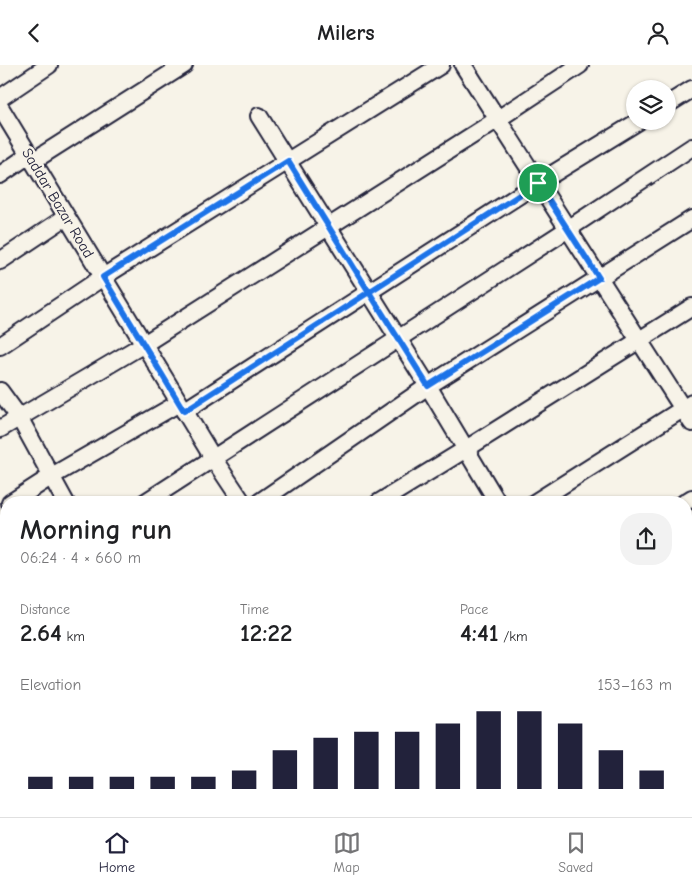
<!DOCTYPE html>
<meta charset="utf-8">
<style>
:root{--surface:#fff;--page:#f2f2f2;--text:#202124;--muted:#757577;--line:#e0e0e0;--accent:#22223b}
body{margin:0;font-family:"Comic Neue",sans-serif;background:var(--page);color:var(--text);height:100vh;display:flex;flex-direction:column;font-size:19px;white-space:nowrap}
*{box-sizing:border-box;margin:0}
p{font-size:16px;color:var(--muted)}
.icon{flex:none;width:28px;height:28px;fill:none;stroke:currentColor;stroke-width:2;stroke-linecap:round;stroke-linejoin:round}
.map{position:relative;flex:1;overflow:hidden}
.side{position:absolute;left:0px;top:431px;width:692px;height:321px;display:flex;flex-direction:column;background:var(--surface);border-radius:20px 20px 0 0;box-shadow:0 1px 4px #0004}
.side>*{flex:none}
.tools{position:absolute;left:626px;top:15px;display:grid;gap:10px}
.tools a{display:grid;place-items:center;width:50px;height:50px;border-radius:50%;background:var(--surface);box-shadow:0 1px 4px #0004;font-size:25px}
.pin{position:absolute;display:grid;place-items:center;width:42px;height:42px;color:#fff;margin:-21px;border:2px solid #fff;border-radius:50%;box-shadow:0 1px 5px #0007}
.round{display:grid;place-items:center;flex:none;width:52px;height:52px;border-radius:20px;background:var(--page)}
.headline{display:flex;align-items:center;justify-content:space-between;height:85px;padding:0 20px}
h1{font-size:28px;font-weight:700;line-height:38px}
.stats{display:grid;grid-template-columns:repeat(3,1fr);gap:8px;height:85px;padding:5px 20px}
.stats div{display:grid;align-content:center}
.stats b{font-size:25px;font-weight:700}
.stats small{font-size:14px;font-weight:400}
.stats p{font-size:14px}
.chart{height:140px;padding:10px 20px}
.chart p{display:flex;justify-content:space-between}
.chart svg{width:100%;height:90px;margin-top:5px;stroke:var(--accent);stroke-width:6}
header{display:flex;justify-content:space-between;align-items:center;height:65px;padding:0 20px;background:var(--surface);font-size:22px;font-weight:700}
.tab-bar{display:flex;justify-content:space-around;align-items:center;height:70px;border-top:1px solid var(--line);background:var(--surface);font-size:14px;color:var(--muted)}
.tab-bar a{display:grid;justify-items:center;gap:2px}
.tab-bar .on{color:var(--accent)}
.map>svg:first-child{display:block}
</style>
<header><svg class="icon" aria-label="back" viewBox="0 0 24 24"><path d="M15 5l-7 7 7 7"/></svg>Milers<svg class="icon" aria-label="person" viewBox="0 0 24 24"><circle cx="12" cy="8" r="4"/><path d="M4 21q1-7 8-7t8 7"/></svg></header>
<div class="map">
<svg width="692" height="752" viewBox="0 0 692 752">
<rect width="100%" height="100%" fill="#f7f3e8"/>
<filter id="ink" filterUnits="userSpaceOnUse"><feTurbulence type="fractalNoise" baseFrequency=".02" numOctaves="2"/><feDisplacementMap in="SourceGraphic" scale="10" xChannelSelector="R" yChannelSelector="G"/><feConvolveMatrix kernelMatrix="1 2 1 2 8 2 1 2 1" color-interpolation-filters="sRGB"/></filter>
<g filter="url(#ink)">
<g fill="none" stroke-linecap="round" stroke-linejoin="round">
<g stroke="#22223b" stroke-width="20">
<g id="minor">
<path d="M463,0L692,358"/>
<path d="M0,33L49,0"/>
<path d="M668,39L692,24"/>
<path d="M0,42L213,393L243,438"/>
<path d="M259,51L428,321L498,438"/>
<path d="M33,96L184,0"/>
<path d="M0,110L29,90"/>
<path d="M0,196L66,152"/>
<path d="M0,281L103,212L441,0"/>
<path d="M0,326L19,352L66,438"/>
<path d="M184,346L538,118L639,56"/>
<path d="M0,364L144,279L498,54L580,0"/>
<path d="M10,438L52,411L179,338"/>
<path d="M144,438L568,164L692,82"/>
<path d="M258,438L428,321L692,154"/>
<path d="M378,438L466,384L692,242"/>
<path d="M534,438L692,338"/>
<path d="M684,438L692,433"/>
<path d="M686,474L692,482"/>
<path d="M0,531L6,527"/>
<path d="M0,593L5,602"/>
<path d="M686,630L692,626"/>
<path d="M0,634L6,645"/>
<path d="M68,746L71,752"/>
<path d="M161,746L164,752"/>
<path d="M287,746L290,752"/>
<path d="M439,746L442,752"/>
<path d="M535,746L538,752"/>
<path d="M123,752L132,746"/>
<path d="M316,752L325,746"/>
<path d="M673,752L683,746"/>
</g>
</g>
<use href="#minor" stroke="#f7f3e8" stroke-width="16"/>
</g>
</g>
<g fill="none" stroke-linecap="round" stroke-linejoin="round" filter="url(#ink)">
<g stroke="#fff" stroke-width="10">
<path id="route" d="M538,118L369,227L288,96L103,212L184,346L369,227L428,321L599,213L538,118"/>
</g>
<use href="#route" stroke="#1a73e8" stroke-width="6"/>
</g>
<g text-anchor="middle" dominant-baseline="central" stroke-width="4.5" stroke-linejoin="round" paint-order="stroke">
<g font-size="15" fill="#22223b" stroke="#f7f3e8">
<text transform="translate(58 138) rotate(59)">Saddar Bazar Road</text>
</g>
</g>
</svg>
<div class="tools">
<a><svg class="icon" aria-label="layers" viewBox="0 0 24 24"><path d="M12 4l9 5-9 5-9-5zM3 14l9 5 9-5"/></svg></a>
</div>
<div class="pin" style="left:538px;top:118px;background:#1e9e55"><svg class="icon" aria-label="arrive" viewBox="0 0 24 24"><path d="M6 21V4h12l-3 4 3 4H6"/></svg></div>
<section class="side">
<div class="headline"><div><h1>Morning run</h1><p>06:24 · 4 × 660 m</p></div><a class="round"><svg class="icon" aria-label="share" viewBox="0 0 24 24"><path d="M12 15V3M7 8l5-5 5 5M5 13v7h14v-7"/></svg></a></div>
<div class="stats">
<div><p>Distance</p><b>2.64<small> km</small></b></div>
<div><p>Time</p><b>12:22</b></div>
<div><p>Pace</p><b>4:41<small> /km</small></b></div>
</div>
<div class="chart"><p><span>Elevation</span>153–163 m</p>
<svg viewBox="0 0 160 44" preserveAspectRatio="none"><path d="M5 44V38M15 44V38M25 44V38M35 44V38M45 44V38M55 44V35M65 44V25M75 44V19M85 44V16M95 44V16M105 44V12M115 44V6M125 44V6M135 44V12M145 44V25M155 44V35"/></svg>
</div>
</section>
</div>
<nav class="tab-bar">
<a class="on"><svg class="icon" aria-label="home" viewBox="0 0 24 24"><path d="M3 11l9-7 9 7M6 9v11h12V9"/></svg>Home</a>
<a><svg class="icon" aria-label="map" viewBox="0 0 24 24"><path d="M3 6l6-2 6 2 6-2v14l-6 2-6-2-6 2zM9 4v14M15 6v14"/></svg>Map</a>
<a><svg class="icon" aria-label="saved" viewBox="0 0 24 24"><path d="M7 4h10v16l-5-4-5 4z"/></svg>Saved</a>
</nav>
